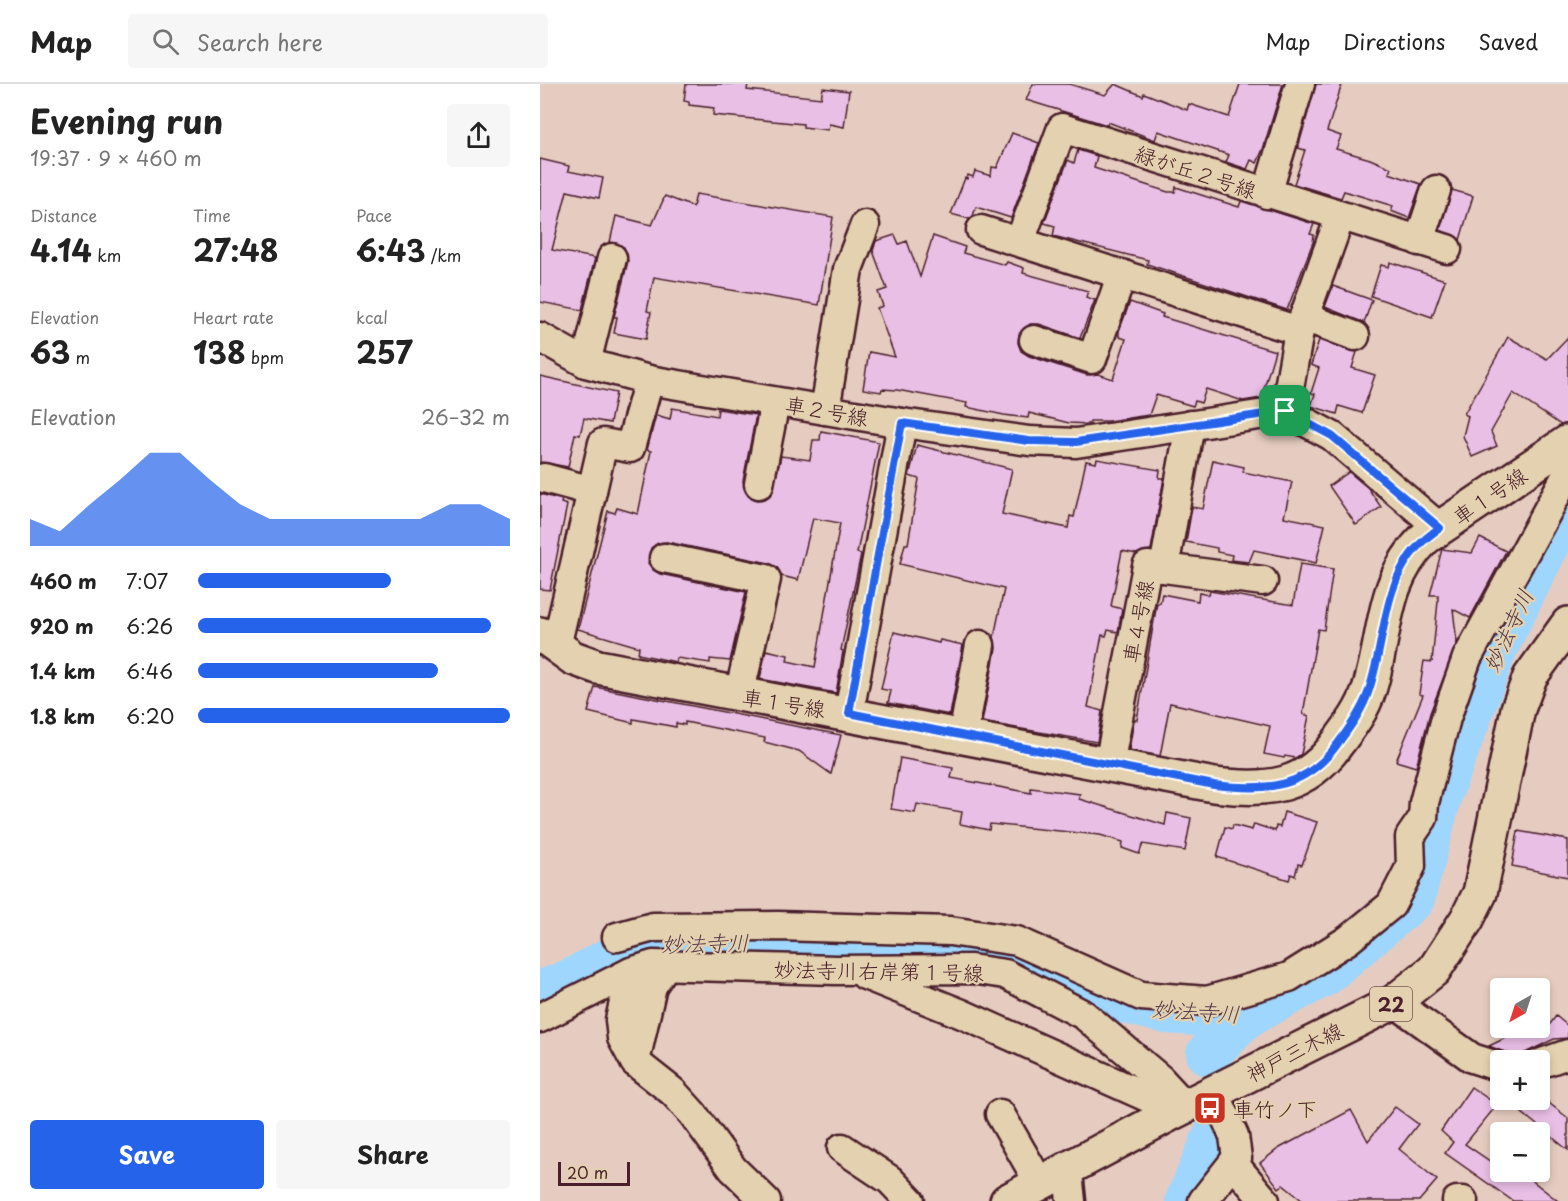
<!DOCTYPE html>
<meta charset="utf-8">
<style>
:root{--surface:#fff;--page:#f6f6f6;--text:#222;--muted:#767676;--line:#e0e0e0;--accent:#2563eb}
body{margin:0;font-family:"Playpen Sans","Klee One",sans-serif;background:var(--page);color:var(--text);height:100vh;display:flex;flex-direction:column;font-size:22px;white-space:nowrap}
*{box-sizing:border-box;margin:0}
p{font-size:20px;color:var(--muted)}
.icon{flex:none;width:33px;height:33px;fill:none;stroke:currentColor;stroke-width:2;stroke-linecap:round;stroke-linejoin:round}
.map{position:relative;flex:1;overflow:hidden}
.side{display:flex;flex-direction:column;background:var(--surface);width:540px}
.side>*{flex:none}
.needle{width:39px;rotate:219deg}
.buttons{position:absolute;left:950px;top:894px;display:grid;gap:12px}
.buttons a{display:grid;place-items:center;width:60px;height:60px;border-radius:6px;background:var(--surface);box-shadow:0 3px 9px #0003;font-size:30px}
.scale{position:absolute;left:18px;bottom:15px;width:72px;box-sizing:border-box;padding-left:6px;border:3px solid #4a1f2b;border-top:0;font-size:16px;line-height:21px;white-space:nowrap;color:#4a1f2b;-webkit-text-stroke:4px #e4d1af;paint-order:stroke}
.pin{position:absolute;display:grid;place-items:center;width:51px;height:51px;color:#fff;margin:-26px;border-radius:12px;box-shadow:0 3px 9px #0006}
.round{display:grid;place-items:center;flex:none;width:63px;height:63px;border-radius:6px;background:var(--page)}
.headline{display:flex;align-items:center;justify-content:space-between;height:102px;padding:0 30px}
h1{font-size:33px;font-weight:700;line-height:45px}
.metrics{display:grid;grid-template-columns:repeat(3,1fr);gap:9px;height:102px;padding:6px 30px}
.metrics div{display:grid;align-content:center}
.metrics b{font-size:30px;font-weight:700}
.metrics small{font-size:16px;font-weight:400}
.metrics p{font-size:16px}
.chart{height:168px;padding:12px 30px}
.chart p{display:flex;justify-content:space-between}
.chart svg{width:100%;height:108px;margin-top:6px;fill:var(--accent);opacity:.7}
.cta{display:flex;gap:12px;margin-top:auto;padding:12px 30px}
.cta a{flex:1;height:69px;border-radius:6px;background:var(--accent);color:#fff;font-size:24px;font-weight:700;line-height:69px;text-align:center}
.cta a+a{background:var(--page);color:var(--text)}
ul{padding:0 30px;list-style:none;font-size:20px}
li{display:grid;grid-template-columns:96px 72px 1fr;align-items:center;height:45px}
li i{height:15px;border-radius:8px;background:var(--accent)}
header{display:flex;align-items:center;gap:36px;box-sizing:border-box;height:84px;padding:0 30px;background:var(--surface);border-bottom:2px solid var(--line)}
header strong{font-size:28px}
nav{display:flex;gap:33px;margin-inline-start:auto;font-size:21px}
.search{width:420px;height:54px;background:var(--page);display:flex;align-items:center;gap:15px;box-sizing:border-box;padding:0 21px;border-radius:6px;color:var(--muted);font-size:22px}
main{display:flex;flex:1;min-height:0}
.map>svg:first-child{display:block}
</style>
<header>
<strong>Map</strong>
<div class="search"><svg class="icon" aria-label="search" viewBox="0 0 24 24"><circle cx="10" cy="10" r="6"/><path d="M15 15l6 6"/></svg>Search here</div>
<nav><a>Map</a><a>Directions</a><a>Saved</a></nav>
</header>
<main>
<section class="side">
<div class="headline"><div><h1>Evening run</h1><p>19:37 · 9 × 460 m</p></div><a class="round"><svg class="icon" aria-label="share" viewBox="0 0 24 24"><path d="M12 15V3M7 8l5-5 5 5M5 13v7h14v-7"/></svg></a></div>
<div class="metrics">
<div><p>Distance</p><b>4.14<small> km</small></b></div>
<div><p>Time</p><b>27:48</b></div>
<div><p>Pace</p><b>6:43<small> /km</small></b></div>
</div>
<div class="metrics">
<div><p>Elevation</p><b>63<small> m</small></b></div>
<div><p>Heart rate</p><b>138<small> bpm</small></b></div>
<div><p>kcal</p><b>257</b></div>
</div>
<div class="chart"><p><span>Elevation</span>26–32 m</p>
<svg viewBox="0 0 160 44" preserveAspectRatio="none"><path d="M0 44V33L10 38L20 27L30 17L40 6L50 6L60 17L70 27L80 33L90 33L100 33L110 33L120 33L130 33L140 27L150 27L160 33V44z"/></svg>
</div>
<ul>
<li><b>460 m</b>7:07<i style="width:62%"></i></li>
<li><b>920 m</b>6:26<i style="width:94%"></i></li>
<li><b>1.4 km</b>6:46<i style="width:77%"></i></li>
<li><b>1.8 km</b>6:20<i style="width:100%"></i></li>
</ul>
<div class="cta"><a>Save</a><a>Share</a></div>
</section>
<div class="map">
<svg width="1028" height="1117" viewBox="0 0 1028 1117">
<rect width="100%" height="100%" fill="#e6ccc0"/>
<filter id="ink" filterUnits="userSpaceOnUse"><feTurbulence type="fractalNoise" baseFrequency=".0167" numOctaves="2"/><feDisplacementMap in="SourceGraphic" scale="12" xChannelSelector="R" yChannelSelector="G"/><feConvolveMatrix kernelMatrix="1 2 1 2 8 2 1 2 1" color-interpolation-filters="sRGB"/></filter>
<g filter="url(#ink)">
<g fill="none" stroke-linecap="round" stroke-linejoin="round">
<g stroke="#9ed6fe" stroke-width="44">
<path d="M0,909L34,895L98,860L165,856L402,862L468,868L573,915L626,928L705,933L785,890L873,815L901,708L955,566L1028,420"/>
<path d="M668,970L705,933"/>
<path d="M647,1117L678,1044"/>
</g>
</g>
<g fill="#e9bfe6" stroke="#4a1f2b" stroke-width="1.5">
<path d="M146,0H208L207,6L281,14L283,4L309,7L304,43L289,40L288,46L263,43V40L173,31L174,24L149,21V18L144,17Z"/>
<path d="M493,0H529L565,11L575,0L603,12L604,9L647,26L649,20L689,33L700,0H743L723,65L717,79L711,76L707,85L686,78L689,71L618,47L615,56L568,38L567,41L486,16Z"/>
<path d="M776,0H802L787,47L801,52L796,65L830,75L851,84L849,89L881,100L869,134L851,127L853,122L804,107L801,114L754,100L765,66L758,64Z"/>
<path d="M472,49L499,59L471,134L436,123L433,132L429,135L411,130L425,94L427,95L428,91L433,93L435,87L451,92L452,83L457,84Z"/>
<path d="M538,66L557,72L554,84L603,100L628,108H635L636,103L699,123L701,117L774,140L770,150L774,151L773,158L747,226L607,180L608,176L513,152L515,142L504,139L528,76L534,79Z"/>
<path d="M0,75L29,82L28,87L63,94L59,114L27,107L12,166L55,174L42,226L0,218Z"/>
<path d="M912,106L933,112L920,156L900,146Z"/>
<path d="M156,110L293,133L279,221L114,193L107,227L111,228L106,255L74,249L77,233H74L88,177L84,163L70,158L76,132L112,141L125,112L153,123Z"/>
<path d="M355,151L359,160L367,157L380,193L393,152L425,163L423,169L465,181L467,178L484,184L483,189L548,207L546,213L555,216L540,254L499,240H490L479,250L478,259L481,267L489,272L547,291L558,290L573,295L586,255L579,253V247L590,218L623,230L622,233L735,267L721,314L703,317L666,305L661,319L655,317L653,322L616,311L609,331L568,337H550L549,340L529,339L489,329L488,334L464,331L426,323L427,319L357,306L342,305L341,308L323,305L329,268L355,273L337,224L343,222L338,208L347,205L333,167L336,157Z"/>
<path d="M850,178L905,196L892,233L831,212L841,181L849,183Z"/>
<path d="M793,202L832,216L824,239L785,223Z"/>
<path d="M968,253L1007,275L1028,253V339L1021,341L973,309L951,348L957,362L932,373L923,352L928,332L924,330Z"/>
<path d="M779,256L817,268L812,284L835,291L822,329L799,322L797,330L771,322L775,310L771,309L779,284L771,281Z"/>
<path d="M0,292L76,309L70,339L44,334L40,351L35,350L28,383L0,378Z"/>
<path d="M132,324L177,332L178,325L216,331L203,397L208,412L216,416L225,415L232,410L241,372L270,376L273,356H280L281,347L339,358L317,469L321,470L301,566L303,567L296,609L220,595L226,566L248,571L247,577L275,583L300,439L273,434L258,496L242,492L237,483L229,479L127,458L118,459L111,464L108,479L113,486L120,490L206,508L190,577L170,575V579L137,574L136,578L98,570L99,563L38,545L68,427L75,429L77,424L98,430L111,367L107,366L116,331L130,335Z"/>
<path d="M377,361L472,385L462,430L528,444L530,432L534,433L546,377L556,379L557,375L620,386L619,394H624L611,466L596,470L582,467L571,522L582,525L578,548L568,546L566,552L562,551L548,623L562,627L557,658L442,638L456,564L454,553L464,505L360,480L365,460H368L379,395L369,392Z"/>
<path d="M673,376L704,383L703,388L752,398L744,433L785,441L776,479L714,466L709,478L691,476L692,471L677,468V464L646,458L652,423L663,425Z"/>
<path d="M809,388L828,404L841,423L816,441L789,402Z"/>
<path d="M0,410L22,416L21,419L27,421L10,506L0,505Z"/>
<path d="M940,454L966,467L930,534L913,525L917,559L890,629L876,683L856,677L883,611L879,610L884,577L892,578L898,517V511H890L902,465L932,469Z"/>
<path d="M760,480L793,485L784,546L778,545L763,630L769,632L761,670L755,674L745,672L744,674L724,670L730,642L630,619L620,672L589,666L594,636H597L617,519H620L622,510L658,517L659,509L669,511L670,507L753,521Z"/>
<path d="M354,548L399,559L400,556L423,561L410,631L348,619L351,607L341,605Z"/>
<path d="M55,603L301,651L291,690L259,667L224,658L225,654L145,638V641L136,639V643L93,635V639L48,628Z"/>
<path d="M360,674L413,684L411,694L491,709V704L540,710L539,715L625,741L627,729L651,734L645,767L603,760L599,770L582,764L583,758L560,751L450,740L449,746L420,740L422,728L377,720L375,729L351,725Z"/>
<path d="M744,728L777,738L762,781L758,780L755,792L751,790L749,796L677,773L685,743L692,745L693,741L712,746L714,740L735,747L736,742L740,743Z"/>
<path d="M978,747L1028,756V793L972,782Z"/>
<path d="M1016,932L1028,942V954L1014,955L983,970L972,971L949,962L986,944H1007Z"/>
<path d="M931,1003L957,1021L925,1060L960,1084V1088H981L1018,1117H973L905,1069L913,1058L901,1047Z"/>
<path d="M966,1016H1005L1028,1034V1066Z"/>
<path d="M855,1023L878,1040L859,1065L897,1096L879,1117H763L743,1101L739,1104L720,1079L738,1065L811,1026L828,1057Z"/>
</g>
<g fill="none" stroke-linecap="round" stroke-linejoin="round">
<g stroke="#4a1f2b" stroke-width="33">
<g id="minor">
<path d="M727,110L760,0"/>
<path d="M441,146L759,247"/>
<path d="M480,157L522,44L907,165"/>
<path d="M879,157L896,106"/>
<path d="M764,233L815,252"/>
<path d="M0,253L46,279L109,296L362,339L489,357L536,359L745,327L792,352L900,444"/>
<path d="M494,256L552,275L582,190"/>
<path d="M46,279L72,174"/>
<path d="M285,326L308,185L325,141"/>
<path d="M745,327L759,247L800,133"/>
<path d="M4,394L52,407"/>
<path d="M219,400L235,318"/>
<path d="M124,474L226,495L199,611"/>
<path d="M624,484L723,497"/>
<path d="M16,563L63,359L90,364L109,296"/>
<path d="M309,629L362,339"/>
<path d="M423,652L440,561"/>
<path d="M569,681L607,482L624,484L650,341"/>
<path d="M77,853L113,843L238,842L410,847L477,857L601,912L667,917L749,893L808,856L851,821L871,782L870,753L883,734L884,719L906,634L927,574L1028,389"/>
<path d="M91,888L80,936L82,954L95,978L133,1008L153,1030L193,1085L226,1117"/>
<path d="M325,891L422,930L616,1017L632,1029"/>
<path d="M854,918L932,974L960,983"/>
<path d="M0,934L91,888L113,881L296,886L431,885L465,890L544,931L620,995L645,1022"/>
<path d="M95,978L112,902L126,881"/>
<path d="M999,980L1028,970"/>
<path d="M460,1030L500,1100"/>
<path d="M302,1064L350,1096L370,1117"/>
<path d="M693,1079L725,1117"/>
<path d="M522,1087L529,1098L531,1117"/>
<path d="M663,1117L697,1074L694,1052L674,1007"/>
<path d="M917,1117H923"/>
</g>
</g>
<g stroke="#4a1f2b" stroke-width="38">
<path id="tertiary" d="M0,550L33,574L58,583L674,701C728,707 766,705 799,657C811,641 823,625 829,606C847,550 840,499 885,454L1028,358"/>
</g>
<g stroke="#4a1f2b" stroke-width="38">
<path id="primary" d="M467,1117L632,1029L854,918L894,886L927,835L940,809L978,625L990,593L1028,540"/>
</g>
<use href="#minor" stroke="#e4d1af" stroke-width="28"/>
<use href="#tertiary" stroke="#e4d1af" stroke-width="33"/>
<use href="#primary" stroke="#e4d1af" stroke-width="33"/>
</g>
</g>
<g fill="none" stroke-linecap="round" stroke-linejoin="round" filter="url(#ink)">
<g stroke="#fff" stroke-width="12">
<path id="route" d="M745,327L792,352L900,444C840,482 849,546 829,606C823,625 811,642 799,658C766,705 728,707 674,701L309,629L362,339L489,357L536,358Z"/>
</g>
<use href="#route" stroke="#2563eb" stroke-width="8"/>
</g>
<defs>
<g id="bus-square" transform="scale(1.725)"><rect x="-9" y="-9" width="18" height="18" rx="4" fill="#c8321e" stroke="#e4d1af"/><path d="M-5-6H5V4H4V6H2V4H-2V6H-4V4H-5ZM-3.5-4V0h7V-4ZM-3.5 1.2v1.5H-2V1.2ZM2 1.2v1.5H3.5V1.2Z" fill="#fff"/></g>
</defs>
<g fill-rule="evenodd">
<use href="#bus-square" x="670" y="1024"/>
</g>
<g text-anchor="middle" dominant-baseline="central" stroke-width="4.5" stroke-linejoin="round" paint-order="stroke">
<rect fill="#e4d1af" stroke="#785453" stroke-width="1.5" x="830" y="903" width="42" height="34" rx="4.5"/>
<g font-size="20" font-weight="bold" fill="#4a1f2b">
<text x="851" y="920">22</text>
</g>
<g font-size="21" fill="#4a1f2b" stroke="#e4d1af">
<text transform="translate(656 87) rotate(18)">緑が丘２号線</text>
<text transform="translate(287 326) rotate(10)">車２号線</text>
<text transform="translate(949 411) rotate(-34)">車１号線</text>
<text transform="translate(597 537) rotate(-79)">車４号線</text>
<text transform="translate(244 618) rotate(9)">車１号線</text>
<text transform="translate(339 886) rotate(1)">妙法寺川右岸第１号線</text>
<text transform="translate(754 967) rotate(-27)">神戸三木線</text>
</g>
<g font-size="21" fill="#4a1f2b" stroke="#e4d1af" text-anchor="start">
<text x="693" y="1024">車竹ノ下</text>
</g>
<g font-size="22" font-style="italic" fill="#573a4b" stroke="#e4d1af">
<text transform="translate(967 546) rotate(-65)">妙法寺川</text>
<text transform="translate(165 858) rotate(-1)">妙法寺川</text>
<text transform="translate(656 926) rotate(4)">妙法寺川</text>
</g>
</g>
</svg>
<div class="buttons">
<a><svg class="needle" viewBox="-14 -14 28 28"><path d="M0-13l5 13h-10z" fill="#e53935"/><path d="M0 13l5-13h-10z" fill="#767676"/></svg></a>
<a>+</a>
<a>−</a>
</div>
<div class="scale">20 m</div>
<div class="pin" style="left:745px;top:327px;background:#1e9e55"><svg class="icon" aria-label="arrive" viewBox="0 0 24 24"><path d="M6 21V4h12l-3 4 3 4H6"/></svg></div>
</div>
</main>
